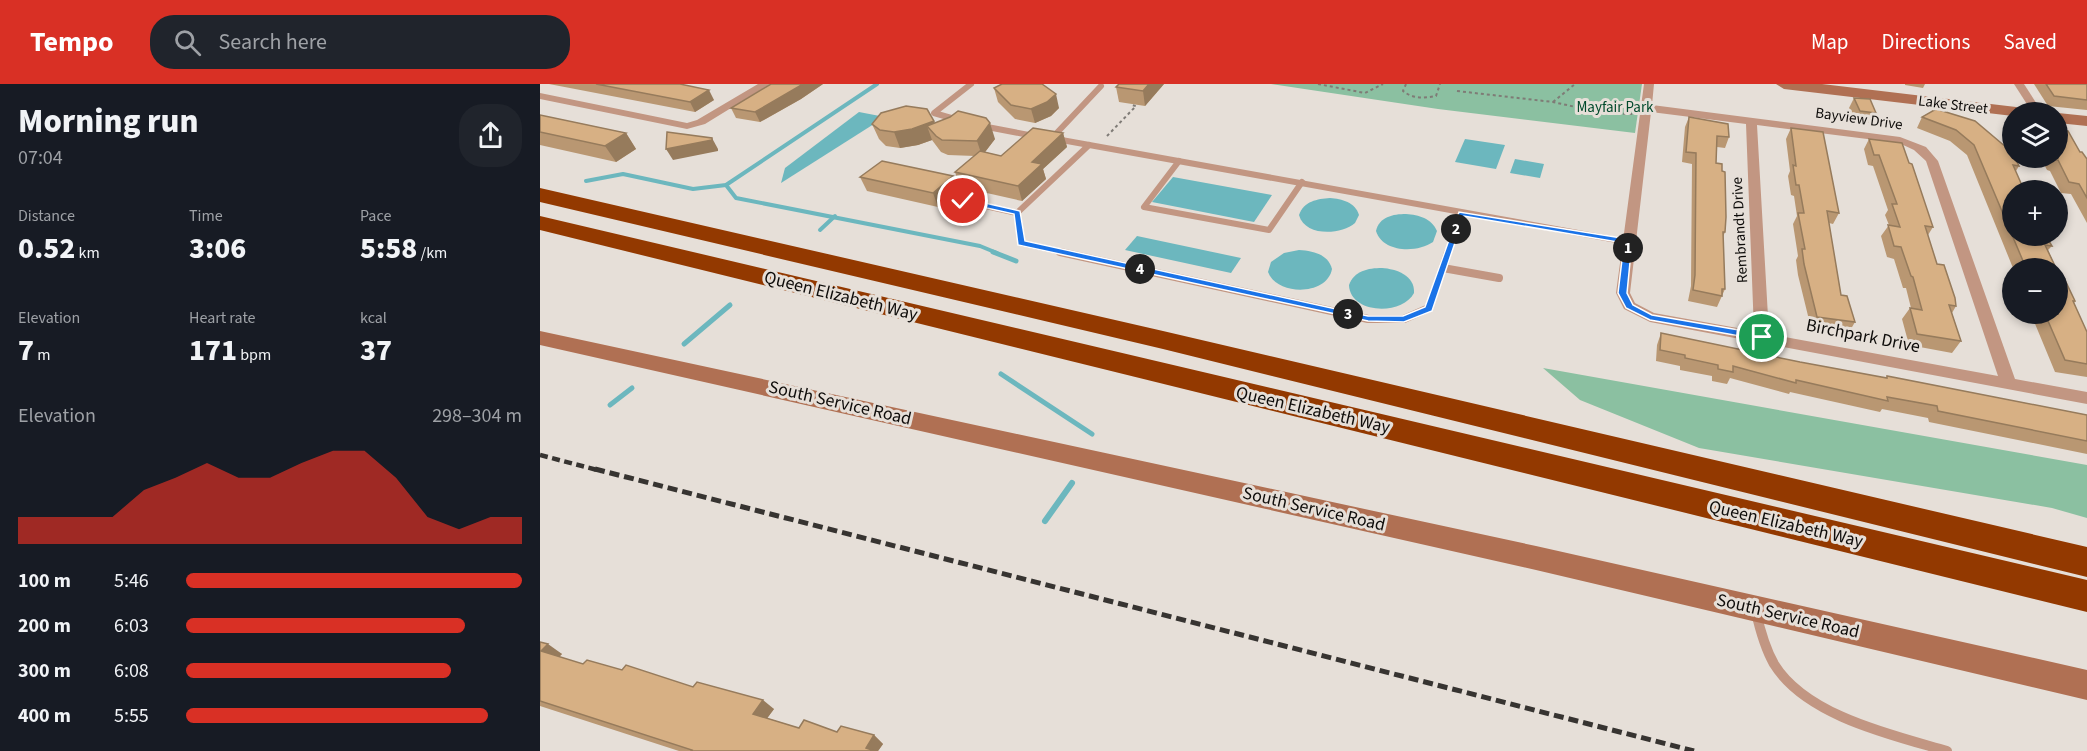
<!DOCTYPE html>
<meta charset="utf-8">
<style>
:root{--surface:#171b24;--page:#20242c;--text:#f1f3f6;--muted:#9ea1a6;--accent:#d93025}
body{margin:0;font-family:"Source Sans 3",sans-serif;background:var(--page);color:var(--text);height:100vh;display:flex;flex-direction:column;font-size:22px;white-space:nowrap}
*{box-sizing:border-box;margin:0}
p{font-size:20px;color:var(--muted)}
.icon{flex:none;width:33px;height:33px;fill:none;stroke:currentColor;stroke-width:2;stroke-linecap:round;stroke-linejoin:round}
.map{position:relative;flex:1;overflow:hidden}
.panel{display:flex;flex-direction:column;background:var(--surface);width:540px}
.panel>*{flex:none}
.buttons{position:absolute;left:1462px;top:18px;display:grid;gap:12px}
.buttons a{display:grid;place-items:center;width:66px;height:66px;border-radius:50%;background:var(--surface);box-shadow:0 3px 9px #0003;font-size:30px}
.pin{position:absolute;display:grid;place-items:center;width:51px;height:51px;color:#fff;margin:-26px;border:3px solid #fff;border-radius:50%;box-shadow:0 2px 6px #0007}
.km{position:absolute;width:30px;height:30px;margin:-15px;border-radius:50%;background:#222;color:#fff;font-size:16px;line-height:30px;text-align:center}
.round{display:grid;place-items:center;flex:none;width:63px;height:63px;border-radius:24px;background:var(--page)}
.headline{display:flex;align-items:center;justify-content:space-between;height:102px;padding:0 18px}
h1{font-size:33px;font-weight:800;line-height:45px}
.figures{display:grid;grid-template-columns:repeat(3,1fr);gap:9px;height:102px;padding:6px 18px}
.figures div{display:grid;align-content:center}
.figures b{font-size:30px;font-weight:800}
.figures small{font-size:16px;font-weight:400}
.figures p{font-size:16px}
.chart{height:168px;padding:12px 18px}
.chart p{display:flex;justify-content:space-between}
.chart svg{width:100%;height:108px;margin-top:6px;fill:var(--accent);opacity:.7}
ul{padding:0 18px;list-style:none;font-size:20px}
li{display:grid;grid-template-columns:96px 72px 1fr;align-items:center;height:45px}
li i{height:15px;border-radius:8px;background:var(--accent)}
header{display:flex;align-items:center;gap:36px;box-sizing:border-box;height:84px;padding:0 30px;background:var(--accent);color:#fff}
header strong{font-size:28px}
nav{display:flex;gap:33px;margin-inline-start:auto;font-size:21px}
.search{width:420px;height:54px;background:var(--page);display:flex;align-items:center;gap:15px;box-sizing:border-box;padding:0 21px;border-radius:24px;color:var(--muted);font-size:22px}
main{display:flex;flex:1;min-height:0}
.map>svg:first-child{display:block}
</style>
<header>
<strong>Tempo</strong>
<div class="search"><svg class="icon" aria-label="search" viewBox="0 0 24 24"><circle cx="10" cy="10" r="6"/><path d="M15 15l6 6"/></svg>Search here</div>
<nav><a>Map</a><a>Directions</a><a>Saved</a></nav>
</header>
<main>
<section class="panel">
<div class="headline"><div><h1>Morning run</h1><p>07:04</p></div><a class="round"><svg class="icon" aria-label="share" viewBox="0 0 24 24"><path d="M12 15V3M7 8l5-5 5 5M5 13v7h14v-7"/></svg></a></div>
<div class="figures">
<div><p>Distance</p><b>0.52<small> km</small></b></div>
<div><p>Time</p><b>3:06</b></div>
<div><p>Pace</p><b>5:58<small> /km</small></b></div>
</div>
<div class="figures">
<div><p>Elevation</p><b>7<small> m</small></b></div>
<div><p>Heart rate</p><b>171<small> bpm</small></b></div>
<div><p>kcal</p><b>37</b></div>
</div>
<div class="chart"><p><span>Elevation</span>298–304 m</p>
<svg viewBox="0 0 160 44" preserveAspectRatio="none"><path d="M0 44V33L10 33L20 33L30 33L40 22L50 17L60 11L70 17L80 17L90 11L100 6L110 6L120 17L130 33L140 38L150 33L160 33V44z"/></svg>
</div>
<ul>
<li><b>100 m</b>5:46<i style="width:100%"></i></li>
<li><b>200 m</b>6:03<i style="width:83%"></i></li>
<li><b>300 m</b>6:08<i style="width:79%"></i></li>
<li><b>400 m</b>5:55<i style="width:90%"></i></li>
</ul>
</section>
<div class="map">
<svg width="1547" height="667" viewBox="0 0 1547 667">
<rect width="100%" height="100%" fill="#e6dfd8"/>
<g fill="#8bc0a1">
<path d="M731,0H1102L1095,49L898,25Z"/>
<path d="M1003,284L1547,381V434L1512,424L1159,364L1040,316Z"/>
</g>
<g fill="#6cb7be">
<path d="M319,28L345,33L241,99L245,84Z"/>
<path d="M925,55L965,61L956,85L915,78Z"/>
<path d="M975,75L1004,80L1000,94L970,89Z"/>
<path d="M633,93L732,111L714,138L612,118Z"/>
<path d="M790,114C802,115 815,118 819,131L815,139C801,151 765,153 759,131C764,117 777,115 790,114Z"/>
<path d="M866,130C879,131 891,134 897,147L893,158C877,169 843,169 836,147C839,133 853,130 866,130Z"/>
<path d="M597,152L701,174L691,189L585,166Z"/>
<path d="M759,166C773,167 788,170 792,185C787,212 737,212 728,188L731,178L744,169Z"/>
<path d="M842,184C856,185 875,191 874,209C862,232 810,230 809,201C814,187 828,184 842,184Z"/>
</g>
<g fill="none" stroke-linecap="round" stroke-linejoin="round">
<g stroke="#6cb7be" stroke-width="4">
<path d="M46,97L83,90L153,105L186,101L337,0"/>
<path d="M186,101L196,114L440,162L457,169"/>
<path d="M280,146L295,132"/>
</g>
<g stroke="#6cb7be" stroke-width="5">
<path d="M453,168L476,177"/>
<path d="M144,260L190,221"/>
<path d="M461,290L552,350"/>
<path d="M70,321L92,304"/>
</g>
<path stroke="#6cb7be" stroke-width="6" d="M505,437L532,399"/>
<g stroke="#7f7b76" stroke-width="2" stroke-dasharray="3 3" stroke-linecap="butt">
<path d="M778,0L825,9L843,0"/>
<path d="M866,0L863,7C873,15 884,14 896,12L900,0"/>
<path d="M917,7L1013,18L1063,29L1093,30"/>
<path d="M1013,18L1035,0"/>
<path d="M567,52L596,22L592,21"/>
</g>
<g stroke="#c29682" stroke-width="6">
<path d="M418,36L394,29L431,0"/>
<path d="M442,42L494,52"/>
<path d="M512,54L561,2"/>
<path d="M516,55L1088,158"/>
<path d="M639,77L604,123L729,146L762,98"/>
<path d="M423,117L477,129L549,61"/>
<path d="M477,129L481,159L527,169"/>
<path d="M908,169L921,129"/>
</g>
<g stroke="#c29682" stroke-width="8">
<path d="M520,168L828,235H864L889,224L908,168"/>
<path d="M903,184L959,194"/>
</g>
<path stroke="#c29682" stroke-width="10" d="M1216,528C1220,546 1225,564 1234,580C1266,632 1352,651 1407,667"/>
<g fill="#c29682" fill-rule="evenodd">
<path d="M218,0H230L165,40L147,45L0,15V9L147,39L157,36Z"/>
<path d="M1104,0H1114L1112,21L1360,53L1386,63L1398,77L1475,295L1547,308V320L1110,238L1084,225L1076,209ZM1111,28L1206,40L1214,247L1114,229L1095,219L1090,209ZM1217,41L1359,59L1374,66L1386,77L1458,292L1229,250Z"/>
<path d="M1474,0H1484L1502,28H1492Z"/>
</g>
<g fill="#b07053" fill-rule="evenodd">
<path d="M1236,0H1282L1476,23L1484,28H1473V32L1244,5Z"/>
<path d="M1518,29L1547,32V42L1518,39Z"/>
<path d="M0,247L996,462L1547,586V616L996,486L0,261Z"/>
</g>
<g fill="#933900" fill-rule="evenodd">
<path d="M0,104L623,247L1547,463V493L623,265L0,118Z"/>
<path d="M0,132L1547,496V528L0,146Z"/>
</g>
<path stroke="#373431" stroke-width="4.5" stroke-dasharray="8 4.5" stroke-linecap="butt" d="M0,371L61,387"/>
<path stroke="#373431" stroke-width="5" stroke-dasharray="10 5" stroke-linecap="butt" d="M55,385L1154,667"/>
</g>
<g fill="#b99772">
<path d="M9,0H140L174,16L155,28Z"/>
<path d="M231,0H283L261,15L220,38L196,34L191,24Z"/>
<path d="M624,0L605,22L579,18L576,3Z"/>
<path d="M1365,0H1385L1383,4L1365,1Z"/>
<path d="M1494,0H1547V26L1508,22Z"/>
<path d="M454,4L519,24L511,32L495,39L475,35L458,18Z"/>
<path d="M1314,14L1336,29L1331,39L1315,38L1309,24Z"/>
<path d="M1396,25L1479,82L1476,87L1473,106L1512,162L1508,166L1516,184H1473L1427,71L1410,57L1377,44L1382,33Z"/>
<path d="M0,31L86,49L96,65L76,78L0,61Z"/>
<path d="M1149,33L1189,53L1185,64L1177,63L1176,79L1185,148L1183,153L1185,205L1177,223L1148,217L1151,202L1152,80L1142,78L1145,43Z"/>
<path d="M395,39L455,55L445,68L461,72L523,49L527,63L503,85L506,95L482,117L420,103L415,88L435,72L408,71L401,68L392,56L378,61L360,64L346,62L339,55L332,40Z"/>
<path d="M1251,44L1299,129L1293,140L1289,139L1301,211L1315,238L1308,250L1271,244L1258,191L1256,176L1258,172L1253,140L1257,132L1254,112L1251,111L1248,92L1250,87L1246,55Z"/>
<path d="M1329,55L1369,79L1393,143L1388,151L1397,180L1416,222L1412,229L1421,257L1412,269L1369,261L1362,235L1370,224H1371L1366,204H1363L1354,175L1347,173L1341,152L1349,141L1345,131L1348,126L1333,82L1328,81L1324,65Z"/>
<path d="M1540,68L1547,75V139L1531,110L1521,109L1510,87L1507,86L1501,74H1518Z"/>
<path d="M413,92L418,106L398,123L327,107L320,93Z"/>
<path d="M1521,194L1535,217L1534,219L1547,248V293L1515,288L1491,230H1518Z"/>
<path d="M1121,249L1260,278L1346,294L1347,292L1547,331V370L1389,338L1388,334L1342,325L1340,328L1250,308L1249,310L1190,294L1187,300L1172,297V292L1140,286V282L1116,277L1117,261Z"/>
<path d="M0,558L22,570L19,573L43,580L82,586L153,603L234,625L227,634L259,644L334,651L343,660L338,667H139L0,622Z"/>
</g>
<g fill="#967b5c">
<path d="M263,0H283L261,15L220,38L215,28Z"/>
<path d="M609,0H624L605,22L603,7Z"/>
<path d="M169,6L174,16L155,28L150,18Z"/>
<path d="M516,10L519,24L511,32L495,39L491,25Z"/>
<path d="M394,37L400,53L387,42L392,56L378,61L360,64L354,48Z"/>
<path d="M450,39L455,55L442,72L437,57Z"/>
<path d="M86,49L96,65L76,78L65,62Z"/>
<path d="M523,49L527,63L503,85L506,95L482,117L478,102L492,78Z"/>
<path d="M172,54L178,65V67L133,76L126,65Z"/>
<path d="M413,92L418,106L398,123L393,109Z"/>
<path d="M8,560L22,570L15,577L1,567Z"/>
<path d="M223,616L234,625L223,640L213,630Z"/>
<path d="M334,651L343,660L338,667H329L326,664Z"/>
</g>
<g fill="#d7b084" stroke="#967b5c" stroke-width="1.5">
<path d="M56,0H140L169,6L150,18Z"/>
<path d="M231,0H263L215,28L191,24Z"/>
<path d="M462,0H502L516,10L507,18L491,25L471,21L454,4Z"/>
<path d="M579,0H609L603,7L576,3Z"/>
<path d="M1506,0H1547V16L1514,12Z"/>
<path d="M1314,14L1330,15L1336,29L1320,27Z"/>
<path d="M366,22L387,25L394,37L372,45L354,48L340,46L332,40L341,29Z"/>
<path d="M1396,25L1435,37L1473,69V74H1475L1479,82L1473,81L1484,106H1473V152H1506L1512,162L1505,161L1516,184H1486L1434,61L1416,46L1382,33Z"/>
<path d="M418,27L446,34L450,39L437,57L402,56L396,52L387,42L410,33Z"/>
<path d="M0,31L86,49L65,62L0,48Z"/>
<path d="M1149,33L1188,40L1189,53L1177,52L1176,79L1182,80V87L1185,88L1186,133L1185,148H1183L1185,205H1182V212L1153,206L1155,191L1156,69L1146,68Z"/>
<path d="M493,44L523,49L492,78L502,80L478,102L415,88L440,67L461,72Z"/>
<path d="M1251,44L1283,48L1299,129L1287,127L1301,211L1307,212L1315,238L1277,233L1264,180L1262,165H1265L1258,129H1264L1259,101H1256L1253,81L1256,82Z"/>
<path d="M1518,46L1528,47L1540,68H1542L1547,75V114L1539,100L1529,98L1518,76H1514L1513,74H1518Z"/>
<path d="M127,48L172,54V56L126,65Z"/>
<path d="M1329,55L1362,59L1369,79L1372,80L1393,143L1385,142L1397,180L1404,181L1415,214L1416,222L1409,221L1421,257L1377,250L1370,224L1382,226L1373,193L1371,192L1361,163L1354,162L1348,141L1360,143L1352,120H1357L1339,71H1334Z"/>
<path d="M342,77L413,92L393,109L320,93Z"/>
<path d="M1518,188L1521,194H1524L1535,217H1533L1547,248V280L1525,276L1505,230H1518Z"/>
<path d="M1121,249L1260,278L1347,294V292L1547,331V357L1398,327L1397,322L1347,313L1348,317L1256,296V299L1193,282V288L1178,285V281L1145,274V271L1120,266Z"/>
<path d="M0,558L8,560L1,567L43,580L47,576L82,586L86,581L153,603L157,598L223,616L213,630L259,644L264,636L297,648L301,642L334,651L326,664L335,667H151L152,666L0,617Z"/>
</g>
<path fill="#1a73e8" stroke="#fff" stroke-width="1.5" d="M423,114L480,127L485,157L828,232H863L885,223L919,128L1088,155L1092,158L1087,209L1093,221L1112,231L1222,250L1226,253L1222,256L1110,236L1086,224L1078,209L1084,159L924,132L892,227L864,238L828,237L478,161L474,130L420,118Z"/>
<g text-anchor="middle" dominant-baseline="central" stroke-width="6" stroke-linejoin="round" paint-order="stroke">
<g font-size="15" fill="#0e0c0a" stroke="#e6dfd8">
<text transform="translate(1413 21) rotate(7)">Lake Street</text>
<text transform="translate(1319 35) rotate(8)">Bayview Drive</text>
<text transform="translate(1200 146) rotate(-93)">Rembrandt Drive</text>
</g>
<g font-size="15" fill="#00492b" stroke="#e6dfd8">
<text x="1075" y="23">Mayfair Park</text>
</g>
<g font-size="18" fill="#0e0c0a" stroke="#e6dfd8">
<text transform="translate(301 212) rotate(14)">Queen Elizabeth Way</text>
<text transform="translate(1323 252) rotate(11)">Birchpark Drive</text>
<text transform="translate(300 319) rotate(13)">South Service Road</text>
<text transform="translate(773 326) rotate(13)">Queen Elizabeth Way</text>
<text transform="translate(774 425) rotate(13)">South Service Road</text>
<text transform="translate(1246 440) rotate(13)">Queen Elizabeth Way</text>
<text transform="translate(1248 532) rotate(13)">South Service Road</text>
</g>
</g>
</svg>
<div class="buttons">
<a><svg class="icon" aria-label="layers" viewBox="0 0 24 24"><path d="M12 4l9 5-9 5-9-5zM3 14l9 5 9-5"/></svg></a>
<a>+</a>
<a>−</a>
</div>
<div class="pin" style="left:1222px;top:253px;background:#1e9e55"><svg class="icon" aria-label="arrive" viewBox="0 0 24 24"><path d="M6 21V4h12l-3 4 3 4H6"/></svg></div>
<div class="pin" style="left:423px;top:117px;background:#d93025"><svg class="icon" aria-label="check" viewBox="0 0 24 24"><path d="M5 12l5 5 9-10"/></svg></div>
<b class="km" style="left:1088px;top:164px">1</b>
<b class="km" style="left:916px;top:145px">2</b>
<b class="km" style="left:808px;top:230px">3</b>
<b class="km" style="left:600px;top:185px">4</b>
</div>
</main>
